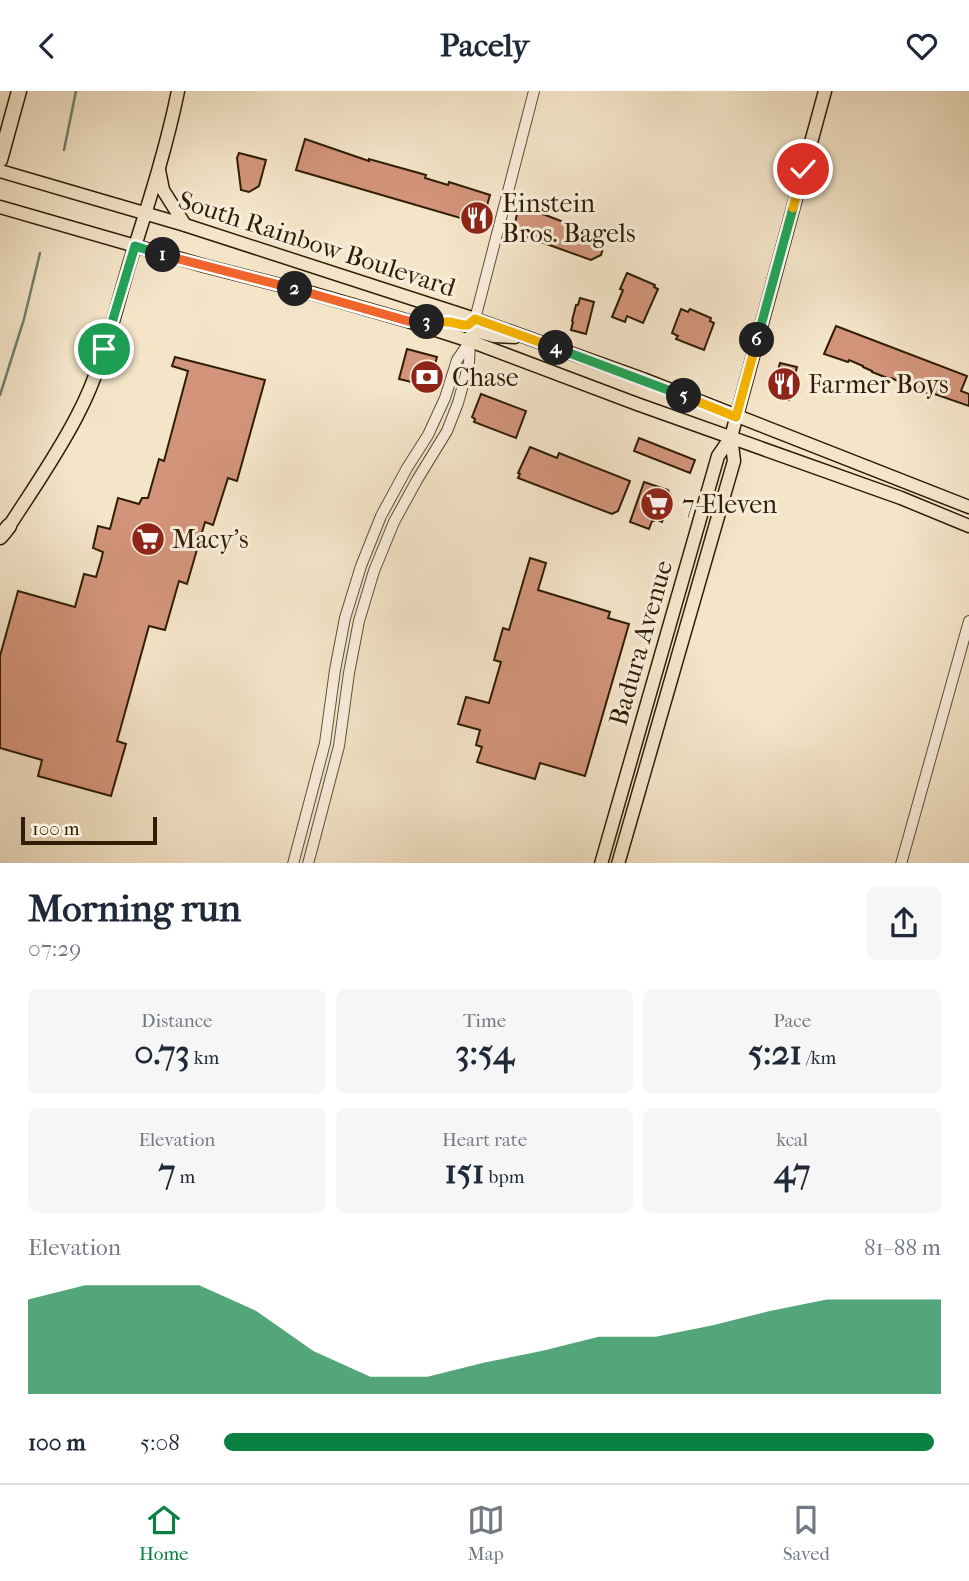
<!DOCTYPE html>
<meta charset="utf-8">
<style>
:root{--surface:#fff;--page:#f6f6f7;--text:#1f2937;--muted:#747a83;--line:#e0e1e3;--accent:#0b8043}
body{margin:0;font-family:"IM FELL French Canon",serif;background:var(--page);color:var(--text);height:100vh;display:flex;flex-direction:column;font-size:26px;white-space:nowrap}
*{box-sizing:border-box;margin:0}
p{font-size:23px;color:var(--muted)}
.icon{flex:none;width:38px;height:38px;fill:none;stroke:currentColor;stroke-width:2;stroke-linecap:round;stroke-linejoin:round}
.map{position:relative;height:772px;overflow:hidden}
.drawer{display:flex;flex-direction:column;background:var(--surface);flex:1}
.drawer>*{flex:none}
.scale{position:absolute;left:21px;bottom:18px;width:136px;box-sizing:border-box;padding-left:7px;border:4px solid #2f1d05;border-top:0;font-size:19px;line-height:24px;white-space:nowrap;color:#2f1d05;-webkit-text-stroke:5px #f8eddb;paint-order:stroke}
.pin{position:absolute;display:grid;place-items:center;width:60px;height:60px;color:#fff;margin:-30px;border:4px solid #fff;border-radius:50%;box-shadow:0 2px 7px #0007}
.km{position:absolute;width:35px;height:35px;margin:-18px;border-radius:50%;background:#222;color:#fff;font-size:19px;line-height:35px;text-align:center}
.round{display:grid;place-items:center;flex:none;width:74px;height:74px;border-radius:10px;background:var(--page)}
.headline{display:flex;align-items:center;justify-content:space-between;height:119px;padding:0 28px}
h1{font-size:38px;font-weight:700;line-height:52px}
.stats{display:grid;grid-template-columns:repeat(3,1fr);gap:10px;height:119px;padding:7px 28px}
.stats div{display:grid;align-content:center;border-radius:10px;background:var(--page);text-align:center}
.stats b{font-size:35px;font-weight:700}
.stats small{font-size:19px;font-weight:400}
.stats p{font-size:19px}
.chart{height:196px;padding:14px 28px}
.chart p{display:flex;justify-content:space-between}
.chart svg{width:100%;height:126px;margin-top:7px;fill:var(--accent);opacity:.7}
ul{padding:0 28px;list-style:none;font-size:23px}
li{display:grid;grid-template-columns:112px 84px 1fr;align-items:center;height:52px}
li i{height:18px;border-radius:9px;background:var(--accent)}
header{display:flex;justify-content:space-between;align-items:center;height:91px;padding:0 28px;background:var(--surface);font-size:32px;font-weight:700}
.tab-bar{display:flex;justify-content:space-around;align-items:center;height:98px;border-top:2px solid var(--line);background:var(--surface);font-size:19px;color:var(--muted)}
.tab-bar a{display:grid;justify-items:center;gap:4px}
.tab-bar .on{color:var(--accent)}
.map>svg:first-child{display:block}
</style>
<header><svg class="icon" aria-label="back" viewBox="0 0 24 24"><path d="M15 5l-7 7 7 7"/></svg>Pacely<svg class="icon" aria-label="heart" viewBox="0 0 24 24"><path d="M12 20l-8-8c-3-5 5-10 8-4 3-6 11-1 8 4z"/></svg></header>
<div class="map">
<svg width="969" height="773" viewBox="0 0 969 773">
<rect width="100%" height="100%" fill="#f4e4c8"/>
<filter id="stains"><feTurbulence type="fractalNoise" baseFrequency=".00286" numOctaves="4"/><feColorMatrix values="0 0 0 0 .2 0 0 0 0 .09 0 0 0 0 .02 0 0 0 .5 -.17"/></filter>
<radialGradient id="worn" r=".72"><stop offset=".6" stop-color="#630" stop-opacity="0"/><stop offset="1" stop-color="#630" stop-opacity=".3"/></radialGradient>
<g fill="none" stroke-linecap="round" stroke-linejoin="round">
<g stroke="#707e6f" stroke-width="2.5">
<path d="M64,59L76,0"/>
<path d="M0,304L24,228L40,162"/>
</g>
</g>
<g fill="#d2947a" stroke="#2f1d05" stroke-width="2">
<path d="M305,48L369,70V68L426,84L425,87L448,94L449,91L490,104L484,125L474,131L296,79Z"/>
<path d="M239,62L266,69L259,95L249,101L241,99L237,67Z"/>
<path d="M519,114L606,147L601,164L591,169L513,141Z"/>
<path d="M627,182L655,194L654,196L658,198L643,232L627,225L625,231L612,226L623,199L620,198Z"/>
<path d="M580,207L594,211L586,243L571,239L573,231L572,230L576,214H578Z"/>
<path d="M681,218L688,221L690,218L711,227L710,230L714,232L704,259L676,248L678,245L672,242Z"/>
<path d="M836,235L967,285L961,300L969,303V315L929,301L928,303L891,287L890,288L872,281V280L863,276V275L849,269L848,271L824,263Z"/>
<path d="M407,258L437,266L429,295L399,288Z"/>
<path d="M175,266L265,289L237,390L228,387L213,434L205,431L187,493L179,490L165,539L149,535L117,650L126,653L111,705L38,685L42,669L0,657V565L18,500L75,516L84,483L96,486L101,469L103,461L93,457L98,435L110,438L118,407L139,413L142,407H148L159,368L164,370L188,280L172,275Z"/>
<path d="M780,272L797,276L789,309L776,306L772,301Z"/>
<path d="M481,303L526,320L516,347L474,331L475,328L472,326Z"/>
<path d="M639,347L695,369L690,382L634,360Z"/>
<path d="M530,356L557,367L559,362L630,390L618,420L612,423L518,387L520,383L518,382Z"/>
<path d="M644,391L668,399L671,405L662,431L655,428L654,430H652L649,438L630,431Z"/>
<path d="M530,467L546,472L538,499L610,521L608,527L629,533L585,685L540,672L535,688L477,671L482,656L476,654L480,639L458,633L466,606L489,612L501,571L494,569L503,537L509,539Z"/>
</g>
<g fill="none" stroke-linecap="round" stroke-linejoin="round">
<g stroke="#604f36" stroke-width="12">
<g id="minor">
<path d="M475,228L534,0"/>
<path d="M293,773L325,652L335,579L345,527L361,475L381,425L407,377L428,344L445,307L457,269L470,250"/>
<path d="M308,773L339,655L349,582L359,530L374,480L394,431L417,389L447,340L458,312L469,272L470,250"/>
<path d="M901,773L969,530"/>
</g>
</g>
<g stroke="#2f1d05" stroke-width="15">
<g id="major">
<path d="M159,79L163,99L185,134"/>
<path d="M0,80L185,134L475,228L643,288L969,416"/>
<path d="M0,116L205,175L311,202L408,230L470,250L637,313L901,407L969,435"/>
<path d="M426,231H450L463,234H468L475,228"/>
<path d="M470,250L472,243L479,241L494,245L515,246"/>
<path d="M4,443C29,404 56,366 77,325C102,278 114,225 129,174C147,117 166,59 178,0"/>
<path d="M601,773L718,365L731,346L825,0"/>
<path d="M618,773L734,370L731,346"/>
</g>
</g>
<g stroke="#2f1d05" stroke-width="17">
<g id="highway">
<path d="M0,69L19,0"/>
<path d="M0,446L9,435"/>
</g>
</g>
<use href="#minor" stroke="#f8eddb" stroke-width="10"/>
<use href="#major" stroke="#f4e4c8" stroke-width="12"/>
<use href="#highway" stroke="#f4e4c8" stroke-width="14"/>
</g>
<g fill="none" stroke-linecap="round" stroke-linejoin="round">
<g stroke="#fff" stroke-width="14">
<path id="split-1" d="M104,258L135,155L163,164"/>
</g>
<g stroke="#fff" stroke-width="14">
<path id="split-2" d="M163,164L295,198"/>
</g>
<g stroke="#fff" stroke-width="14">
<path id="split-3" d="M295,198L408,230L427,231"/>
</g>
<g stroke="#fff" stroke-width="14">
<path id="split-4" d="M427,231H450L463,234H468L475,228L556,257"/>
</g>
<g stroke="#fff" stroke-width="14">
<path id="split-5" d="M556,257L684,305"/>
</g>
<g stroke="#fff" stroke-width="14">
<path id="split-6" d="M684,305L736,326L757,249"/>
</g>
<g stroke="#fff" stroke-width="14">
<path id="split-7" d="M757,249L793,117"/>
</g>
<g stroke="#fff" stroke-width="14">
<path id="split-8" d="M793,117L803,78"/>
</g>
<use href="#split-1" stroke="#22a559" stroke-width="9"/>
<use href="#split-2" stroke="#f0652b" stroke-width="9"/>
<use href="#split-3" stroke="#f0652b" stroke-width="9"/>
<use href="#split-4" stroke="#f5b400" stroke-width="9"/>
<use href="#split-5" stroke="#22a559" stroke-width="9"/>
<use href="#split-6" stroke="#f5b400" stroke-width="9"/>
<use href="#split-7" stroke="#22a559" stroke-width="9"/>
<use href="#split-8" stroke="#f5b400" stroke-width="9"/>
</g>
<defs>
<g id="restaurant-disc" transform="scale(1.75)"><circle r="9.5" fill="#8f2418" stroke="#f8eddb"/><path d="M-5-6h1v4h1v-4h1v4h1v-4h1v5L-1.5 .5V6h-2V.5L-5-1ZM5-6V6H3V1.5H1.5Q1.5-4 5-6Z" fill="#fff"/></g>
<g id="bank-disc" transform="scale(1.75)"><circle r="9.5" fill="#8f2418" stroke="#f8eddb"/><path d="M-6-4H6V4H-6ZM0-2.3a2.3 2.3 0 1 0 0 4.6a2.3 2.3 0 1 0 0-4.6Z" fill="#fff"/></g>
<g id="supermarket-disc" transform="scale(1.75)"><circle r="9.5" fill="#8f2418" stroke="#f8eddb"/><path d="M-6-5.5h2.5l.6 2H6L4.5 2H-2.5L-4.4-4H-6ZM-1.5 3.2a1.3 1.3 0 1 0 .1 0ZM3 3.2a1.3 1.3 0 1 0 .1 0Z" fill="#fff"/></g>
</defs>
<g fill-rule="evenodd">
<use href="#restaurant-disc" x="477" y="127"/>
<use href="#bank-disc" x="427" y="286"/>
<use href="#restaurant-disc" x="784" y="293"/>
<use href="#supermarket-disc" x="657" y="413"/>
<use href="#supermarket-disc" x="148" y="448"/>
</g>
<g text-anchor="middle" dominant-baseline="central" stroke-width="6" stroke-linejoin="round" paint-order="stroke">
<g font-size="26" fill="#2f1d05" stroke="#f8eddb" text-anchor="start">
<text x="502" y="112">Einstein<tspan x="502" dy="30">Bros. Bagels</tspan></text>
<text x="452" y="286">Chase</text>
<text x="808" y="293">Farmer Boys</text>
<text x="682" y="413">7-Eleven</text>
<text x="172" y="448">Macy's</text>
</g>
<g font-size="26" fill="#2f1d05" stroke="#f8eddb">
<text transform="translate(317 153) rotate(18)">South Rainbow Boulevard</text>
<text transform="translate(641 552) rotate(-74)">Badura Avenue</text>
</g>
</g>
<rect width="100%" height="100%" filter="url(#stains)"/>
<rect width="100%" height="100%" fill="url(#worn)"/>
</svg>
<div class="scale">100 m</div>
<div class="pin" style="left:104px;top:258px;background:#1e9e55"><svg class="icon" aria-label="arrive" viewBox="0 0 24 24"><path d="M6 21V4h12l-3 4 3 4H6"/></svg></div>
<div class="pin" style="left:803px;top:78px;background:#d93025"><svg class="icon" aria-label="check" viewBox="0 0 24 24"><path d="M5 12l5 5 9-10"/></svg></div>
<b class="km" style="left:163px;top:164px">1</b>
<b class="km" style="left:295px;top:198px">2</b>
<b class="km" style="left:427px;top:231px">3</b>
<b class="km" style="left:556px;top:257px">4</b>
<b class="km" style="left:684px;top:305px">5</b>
<b class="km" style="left:757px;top:249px">6</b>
</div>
<section class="drawer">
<div class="headline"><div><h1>Morning run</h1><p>07:29</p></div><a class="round"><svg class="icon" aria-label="share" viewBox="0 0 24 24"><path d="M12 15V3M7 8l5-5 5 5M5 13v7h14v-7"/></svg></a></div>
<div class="stats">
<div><p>Distance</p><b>0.73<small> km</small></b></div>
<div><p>Time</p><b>3:54</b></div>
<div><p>Pace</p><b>5:21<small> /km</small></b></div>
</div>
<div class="stats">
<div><p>Elevation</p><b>7<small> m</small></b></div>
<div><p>Heart rate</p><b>151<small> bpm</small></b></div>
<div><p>kcal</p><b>47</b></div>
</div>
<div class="chart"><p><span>Elevation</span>81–88 m</p>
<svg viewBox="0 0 160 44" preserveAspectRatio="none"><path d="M0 44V11L10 6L20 6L30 6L40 15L50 29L60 38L70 38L80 33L90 29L100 24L110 24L120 20L130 15L140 11L150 11L160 11V44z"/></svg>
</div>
<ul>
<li><b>100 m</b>5:08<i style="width:99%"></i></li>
</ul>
</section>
<nav class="tab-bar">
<a class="on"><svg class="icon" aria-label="home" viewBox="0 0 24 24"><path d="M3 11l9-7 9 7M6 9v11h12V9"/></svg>Home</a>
<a><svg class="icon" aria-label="map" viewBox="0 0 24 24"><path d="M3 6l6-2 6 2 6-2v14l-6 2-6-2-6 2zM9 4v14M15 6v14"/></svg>Map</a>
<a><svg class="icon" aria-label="saved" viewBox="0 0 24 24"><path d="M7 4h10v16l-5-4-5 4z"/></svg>Saved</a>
</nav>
